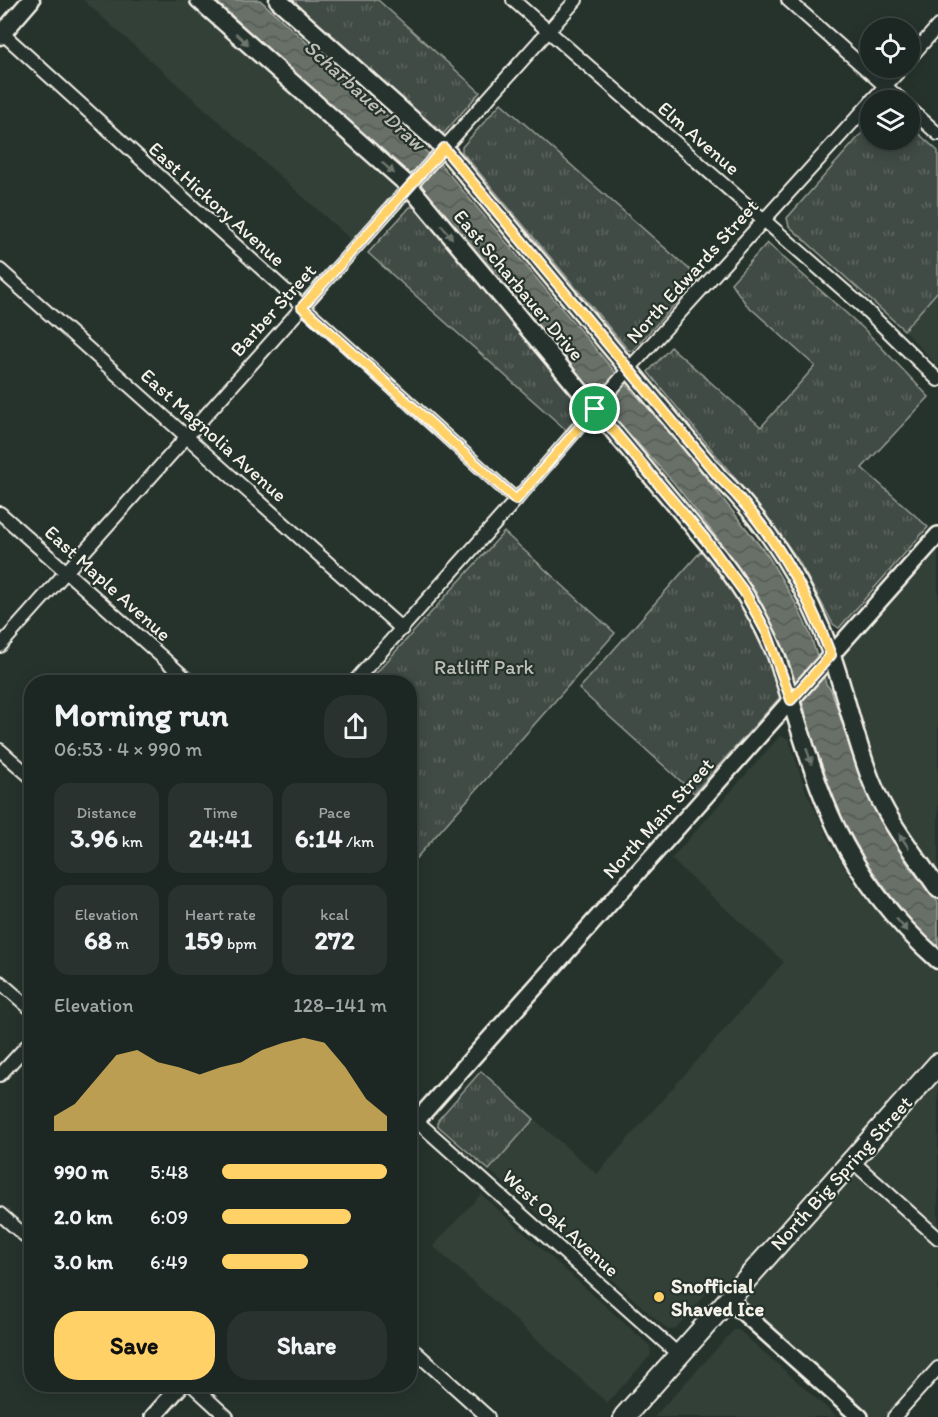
<!DOCTYPE html>
<meta charset="utf-8">
<style>
:root{--surface:#1c2622;--page:#29322f;--text:#f1f3f6;--muted:#a0a5a5;--line:#3a4340;--accent:#ffd166}
body{margin:0;font-family:Itim,sans-serif;background:var(--page);color:var(--text);height:100vh;display:flex;flex-direction:column;font-size:22px;white-space:nowrap}
*{box-sizing:border-box;margin:0}
p{font-size:20px;color:var(--muted)}
.icon{flex:none;width:33px;height:33px;fill:none;stroke:currentColor;stroke-width:2;stroke-linecap:round;stroke-linejoin:round}
.map{position:relative;flex:1;overflow:hidden}
.drawer{position:absolute;left:24px;top:675px;width:393px;height:717px;display:flex;flex-direction:column;background:var(--surface);border-radius:24px;box-shadow:0 3px 15px #0003,0 0 0 2px var(--line)}
.drawer>*{flex:none}
.buttons{position:absolute;left:860px;top:18px;display:grid;gap:12px}
.buttons a{display:grid;place-items:center;width:60px;height:60px;border-radius:50%;background:var(--surface);box-shadow:0 3px 15px #0003,0 0 0 2px var(--line);font-size:30px}
.pin{position:absolute;display:grid;place-items:center;width:51px;height:51px;color:#fff;margin:-26px;border:3px solid #fff;border-radius:50%;box-shadow:0 2px 6px #0007}
.round{display:grid;place-items:center;flex:none;width:63px;height:63px;border-radius:24px;background:var(--page)}
.head{display:flex;align-items:center;justify-content:space-between;height:102px;padding:0 30px}
h1{font-size:33px;font-weight:700;line-height:45px}
.stats{display:grid;grid-template-columns:repeat(3,1fr);gap:9px;height:102px;padding:6px 30px}
.stats div{display:grid;align-content:center;border-radius:15px;background:var(--page);text-align:center}
.stats b{font-size:26px;font-weight:700}
.stats small{font-size:16px;font-weight:400}
.stats p{font-size:16px}
.chart{height:168px;padding:12px 30px}
.chart p{display:flex;justify-content:space-between}
.chart svg{width:100%;height:108px;margin-top:6px;fill:var(--accent);opacity:.7}
.cta{display:flex;gap:12px;margin-top:auto;padding:12px 30px}
.cta a{flex:1;height:69px;border-radius:24px;background:var(--accent);color:#111;font-size:24px;font-weight:700;line-height:69px;text-align:center}
.cta a+a{background:var(--page);color:var(--text)}
ul{padding:0 30px;list-style:none;font-size:20px}
li{display:grid;grid-template-columns:96px 72px 1fr;align-items:center;height:45px}
li i{height:15px;border-radius:8px;background:var(--accent)}
.map>svg:first-child{display:block}
</style>
<div class="map">
<svg width="938" height="1417" viewBox="0 0 938 1417">
<defs>
<pattern id="grass-tufts" width="24" height="20" patternUnits="userSpaceOnUse" patternTransform="scale(1.5)"><rect width="24" height="20" fill="#414b45"/><path d="M3 7l-1-3M5 7V3M7 7l1-3M15 17l-1-3M17 17v-4M19 17l1-3" fill="none" stroke="#5d6560"/></pattern>
<pattern id="water-waves" width="16" height="10" patternUnits="userSpaceOnUse" patternTransform="scale(1.5)"><rect width="16" height="10" fill="#676f68"/><path d="M0 5q4-4 8 0t8 0" fill="none" stroke="#565a55"/></pattern>
</defs>
<rect width="100%" height="100%" fill="#26332d"/>
<filter id="ink" filterUnits="userSpaceOnUse"><feTurbulence type="fractalNoise" baseFrequency=".0167" numOctaves="2"/><feDisplacementMap in="SourceGraphic" scale="12" xChannelSelector="R" yChannelSelector="G"/><feConvolveMatrix kernelMatrix="1 2 1 2 8 2 1 2 1" color-interpolation-filters="sRGB"/></filter>
<g filter="url(#ink)">
<g fill="#333f39">
<path d="M83,0H242L426,168L357,245Z"/>
<path d="M938,291V367L904,330Z"/>
<path d="M938,536V1367L894,1417H860L809,1372L721,1277L676,1328L668,1330L489,1170L534,1119L597,1174L784,962L671,859L780,736L789,739L805,789L831,844L854,884L870,836L814,677Z"/>
<path d="M481,1194L650,1346L651,1355L607,1403L433,1246Z"/>
<path d="M734,1330H739L837,1417H654Z"/>
</g>
<g fill="url(#grass-tufts)" stroke="#9a9e96" stroke-width="1.5">
<path d="M286,0H378L480,92L444,133H434Z"/>
<path d="M501,103L699,278L632,351L628,350L462,152V147Z"/>
<path d="M870,124V140H909V125L938,151V291L904,330L789,226L787,218Z"/>
<path d="M410,207H416L581,405V412L566,430L368,253Z"/>
<path d="M767,243L863,328L929,397L862,468L928,527L839,628L833,624L798,560L771,522L648,372L671,347L761,427L815,366L746,304L731,283Z"/>
<path d="M504,532L615,633L410,865V682H368Z"/>
<path d="M702,550L739,600L764,648L782,695L694,793L579,689Z"/>
<path d="M481,1071L534,1119L489,1170L438,1126V1120Z"/>
</g>
<path fill="url(#water-waves)" stroke="#9fa39b" stroke-width="1.5" d="M215,0H260L443,167L615,372L669,431L768,556L795,602L810,634L826,684L831,690L861,778L879,818L910,868L938,902V949L929,942L891,896L867,863L844,822L822,777L809,735L805,710L783,646L756,592L721,543L674,483L593,394L422,190Z"/>
<g fill="none" stroke-linecap="round" stroke-linejoin="round">
<g stroke="#f4f1e8" stroke-width="16">
<g id="minor">
<path d="M513,0L863,307L938,380"/>
<path d="M788,0L901,100"/>
<path d="M0,31L516,500"/>
<path d="M909,59L938,26"/>
<path d="M872,100L902,68"/>
<path d="M909,108L938,134"/>
<path d="M0,270L402,629"/>
<path d="M0,513L190,682"/>
<path d="M0,646L576,0"/>
<path d="M354,682L516,500L629,369L870,103"/>
<path d="M0,750L32,778"/>
<path d="M0,982L32,1010"/>
<path d="M0,1075L32,1040"/>
<path d="M410,1115L679,1355"/>
<path d="M852,1161L938,1238"/>
<path d="M0,1214L32,1242"/>
<path d="M410,1347L488,1417"/>
<path d="M191,1384L227,1417"/>
<path d="M894,1417L938,1368"/>
</g>
</g>
<g stroke="#f4f1e8" stroke-width="20">
<g id="tertiary">
<path d="M410,1128L938,535"/>
<path d="M729,1300L860,1417"/>
<path d="M153,1417L182,1384"/>
</g>
</g>
<g stroke="#f4f1e8" stroke-width="21">
<g id="secondary">
<path d="M199,0L410,187L718,556C742,587 761,619 776,655C796,712 810,772 836,827C860,878 896,923 938,960"/>
<path d="M278,0L444,148L719,477C767,523 809,591 831,653C846,695 855,739 871,780C887,821 914,853 938,889"/>
<path d="M0,36L31,0"/>
</g>
</g>
<g stroke="#f4f1e8" stroke-width="24">
<path id="trunk" d="M624,1417L938,1064"/>
</g>
<use href="#minor" stroke="#26332d" stroke-width="12"/>
<use href="#tertiary" stroke="#26332d" stroke-width="15"/>
<use href="#secondary" stroke="#26332d" stroke-width="16"/>
<use href="#trunk" stroke="#26332d" stroke-width="20"/>
</g>
<defs><path id="oneway-solid" d="M-6-.8H1V-3.2L6.5 0L1 3.2V.8H-6Z" transform="scale(1.5)"/></defs>
<g fill="#6e766e">
<use href="#oneway-solid" transform="translate(242 39) rotate(42)"/>
<use href="#oneway-solid" transform="translate(388 168) rotate(42)"/>
<use href="#oneway-solid" transform="translate(447 232) rotate(50)"/>
<use href="#oneway-solid" transform="translate(809 756) rotate(71)"/>
<use href="#oneway-solid" transform="translate(904 841) rotate(-123)"/>
<use href="#oneway-solid" transform="translate(902 925) rotate(48)"/>
</g>
</g>
<g fill="none" stroke-linecap="round" stroke-linejoin="round" filter="url(#ink)">
<g stroke="#fff" stroke-width="12">
<path id="route" d="M444,148L719,477C769,525 807,590 831,655L791,700L767,633L745,593L705,539L595,409L516,500L302,307Z"/>
</g>
<use href="#route" stroke="#ffd166" stroke-width="8"/>
</g>
<circle fill="#ffd166" stroke="#26332d" stroke-width="2" cx="659" cy="1297" r="6"/>
<g text-anchor="middle" dominant-baseline="central" stroke-width="4.5" stroke-linejoin="round" paint-order="stroke">
<g font-size="20" fill="#f4f1e8" stroke="#26332d">
<text transform="translate(699 138) rotate(41)">Elm Avenue</text>
<text transform="translate(217 204) rotate(42)">East Hickory Avenue</text>
<text transform="translate(692 271) rotate(-48)">North Edwards Street</text>
<text transform="translate(519 285) rotate(50)">East Scharbauer Drive</text>
<text transform="translate(273 310) rotate(-48)">Barber Street</text>
<text transform="translate(214 435) rotate(42)">East Magnolia Avenue</text>
<text transform="translate(108 583) rotate(42)">East Maple Avenue</text>
<text transform="translate(658 818) rotate(-48)">North Main Street</text>
<text transform="translate(841 1173) rotate(-48)">North Big Spring Street</text>
<text transform="translate(561 1223) rotate(42)">West Oak Avenue</text>
</g>
<g font-size="20" fill="#bebfb7" stroke="#26332d">
<text x="484" y="667">Ratliff Park</text>
</g>
<g font-size="20" font-weight="bold" fill="#f4f1e8" stroke="#26332d" text-anchor="start">
<text x="671" y="1286">Snofficial<tspan x="671" dy="23">Shaved Ice</tspan></text>
</g>
<g font-size="21" font-style="italic" fill="#bcbdb5" stroke="#26332d">
<text transform="translate(365 95) rotate(42)">Scharbauer Draw</text>
</g>
</g>
</svg>
<div class="buttons">
<a><svg class="icon" aria-label="locate" viewBox="0 0 24 24"><circle cx="12" cy="12" r="6"/><path d="M12 2v4M12 18v4M2 12h4M18 12h4"/></svg></a>
<a><svg class="icon" aria-label="layers" viewBox="0 0 24 24"><path d="M12 4l9 5-9 5-9-5zM3 14l9 5 9-5"/></svg></a>
</div>
<div class="pin" style="left:595px;top:409px;background:#1e9e55"><svg class="icon" aria-label="arrive" viewBox="0 0 24 24"><path d="M6 21V4h12l-3 4 3 4H6"/></svg></div>
<section class="drawer">
<div class="head"><div><h1>Morning run</h1><p>06:53 · 4 × 990 m</p></div><a class="round"><svg class="icon" aria-label="share" viewBox="0 0 24 24"><path d="M12 15V3M7 8l5-5 5 5M5 13v7h14v-7"/></svg></a></div>
<div class="stats">
<div><p>Distance</p><b>3.96<small> km</small></b></div>
<div><p>Time</p><b>24:41</b></div>
<div><p>Pace</p><b>6:14<small> /km</small></b></div>
</div>
<div class="stats">
<div><p>Elevation</p><b>68<small> m</small></b></div>
<div><p>Heart rate</p><b>159<small> bpm</small></b></div>
<div><p>kcal</p><b>272</b></div>
</div>
<div class="chart"><p><span>Elevation</span>128–141 m</p>
<svg viewBox="0 0 160 44" preserveAspectRatio="none"><path d="M0 44V38L10 33L20 23L30 13L40 11L50 16L60 18L70 21L80 18L90 16L100 11L110 8L120 6L130 8L140 18L150 31L160 38V44z"/></svg>
</div>
<ul>
<li><b>990 m</b>5:48<i style="width:100%"></i></li>
<li><b>2.0 km</b>6:09<i style="width:78%"></i></li>
<li><b>3.0 km</b>6:49<i style="width:52%"></i></li>
</ul>
<div class="cta"><a>Save</a><a>Share</a></div>
</section>
</div>
